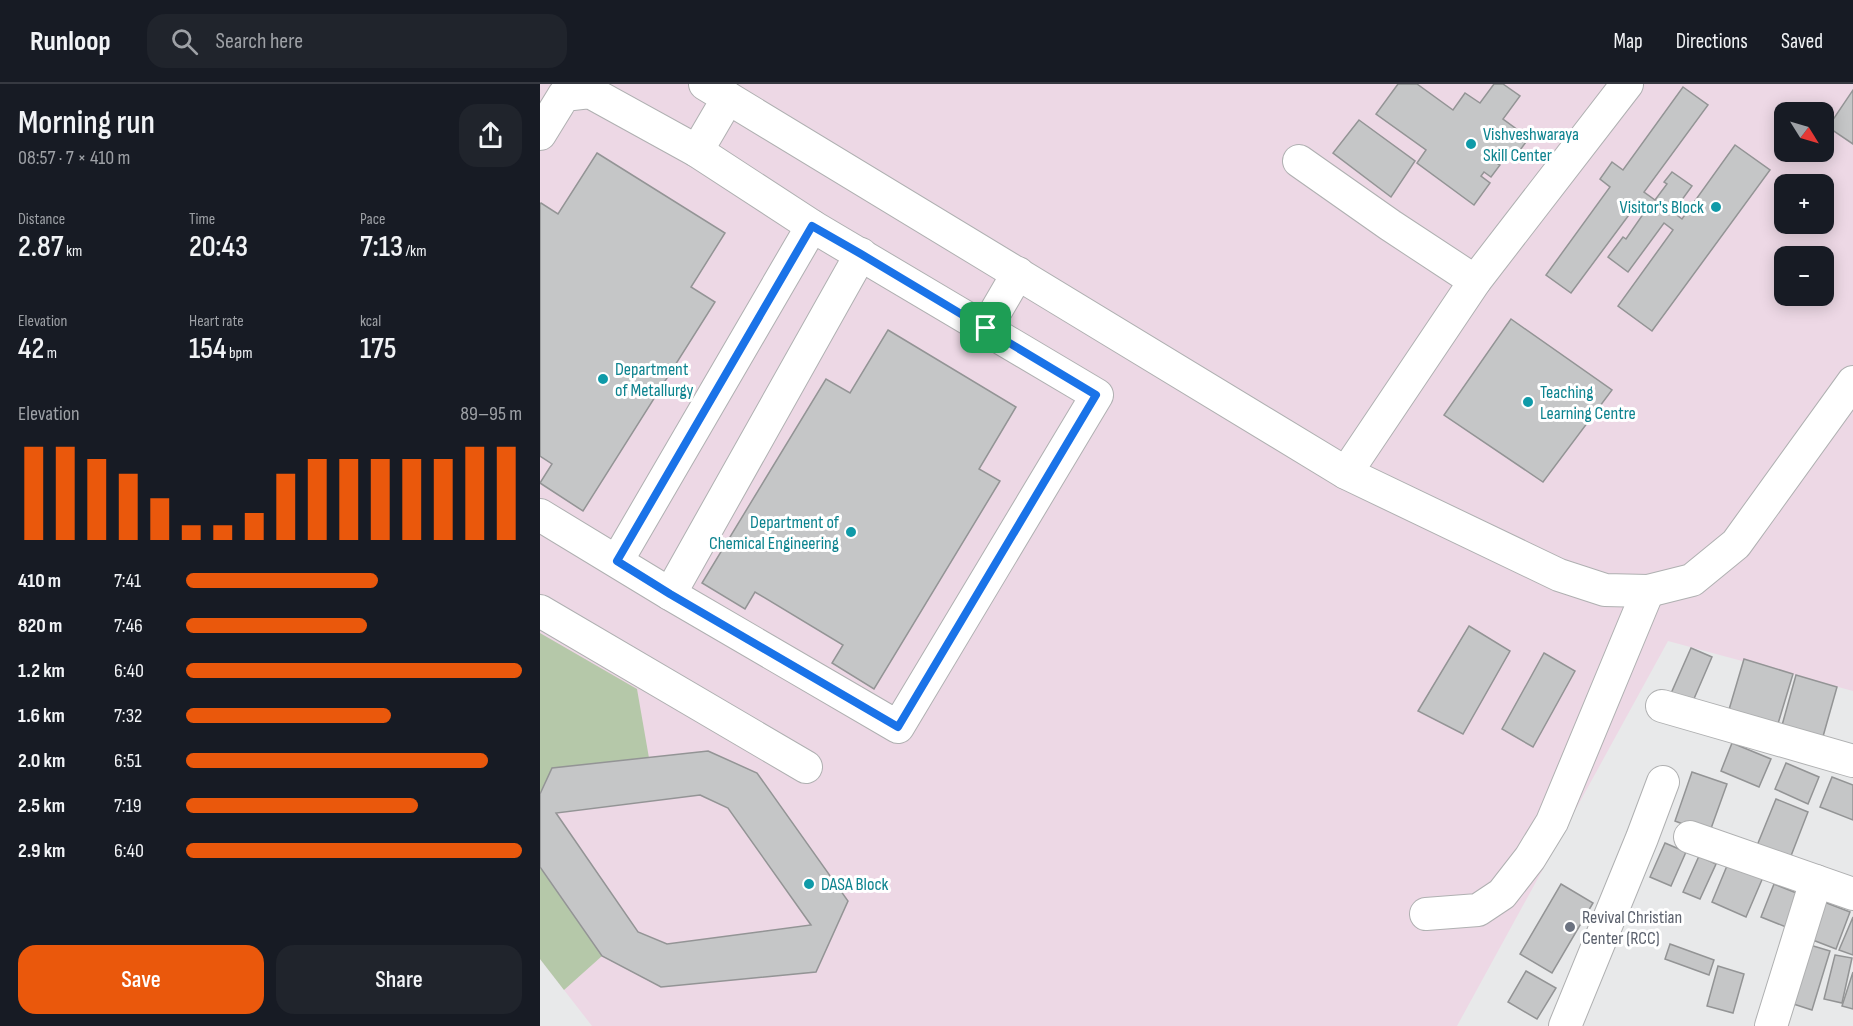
<!DOCTYPE html>
<meta charset="utf-8">
<style>
:root{--surface:#171b24;--page:#20242c;--text:#f1f3f6;--muted:#9ea1a6;--line:#363941;--accent:#ea580c}
body{margin:0;font-family:"Sofia Sans Condensed",sans-serif;background:var(--page);color:var(--text);height:100vh;display:flex;flex-direction:column;font-size:22px;white-space:nowrap}
*{box-sizing:border-box;margin:0}
p{font-size:20px;color:var(--muted)}
.icon{flex:none;width:33px;height:33px;fill:none;stroke:currentColor;stroke-width:2;stroke-linecap:round;stroke-linejoin:round}
.map{position:relative;flex:1;overflow:hidden}
.panel{display:flex;flex-direction:column;background:var(--surface);width:540px}
.panel>*{flex:none}
.needle{width:39px;rotate:127deg}
.fabs{position:absolute;left:1234px;top:18px;display:grid;gap:12px}
.fabs a{display:grid;place-items:center;width:60px;height:60px;border-radius:12px;background:var(--surface);box-shadow:0 3px 15px #0003;font-size:30px}
.pin{position:absolute;display:grid;place-items:center;width:51px;height:51px;color:#fff;margin:-26px;border-radius:12px;box-shadow:0 3px 9px #0006}
.round{display:grid;place-items:center;flex:none;width:63px;height:63px;border-radius:18px;background:var(--page)}
.summary{display:flex;align-items:center;justify-content:space-between;height:102px;padding:0 18px}
h1{font-size:33px;font-weight:600;line-height:45px}
.figures{display:grid;grid-template-columns:repeat(3,1fr);gap:9px;height:102px;padding:6px 18px}
.figures div{display:grid;align-content:center}
.figures b{font-size:30px;font-weight:600}
.figures small{font-size:16px;font-weight:400}
.figures p{font-size:16px}
.chart{height:168px;padding:12px 18px}
.chart p{display:flex;justify-content:space-between}
.chart svg{width:100%;height:108px;margin-top:6px;stroke:var(--accent);stroke-width:6}
.button{display:flex;gap:12px;margin-top:auto;padding:12px 18px}
.button a{flex:1;height:69px;border-radius:18px;background:var(--accent);color:#fff;font-size:24px;font-weight:600;line-height:69px;text-align:center}
.button a+a{background:var(--page);color:var(--text)}
ul{padding:0 18px;list-style:none;font-size:20px}
li{display:grid;grid-template-columns:96px 72px 1fr;align-items:center;height:45px}
li i{height:15px;border-radius:8px;background:var(--accent)}
header{display:flex;align-items:center;gap:36px;box-sizing:border-box;height:84px;padding:0 30px;background:var(--surface);border-bottom:2px solid var(--line)}
header strong{font-size:28px}
nav{display:flex;gap:33px;margin-inline-start:auto;font-size:21px}
.search{width:420px;height:54px;background:var(--page);display:flex;align-items:center;gap:15px;box-sizing:border-box;padding:0 21px;border-radius:18px;color:var(--muted);font-size:22px}
main{display:flex;flex:1;min-height:0}
.map>svg:first-child{display:block}
</style>
<header>
<strong>Runloop</strong>
<div class="search"><svg class="icon" aria-label="search" viewBox="0 0 24 24"><circle cx="10" cy="10" r="6"/><path d="M15 15l6 6"/></svg>Search here</div>
<nav><a>Map</a><a>Directions</a><a>Saved</a></nav>
</header>
<main>
<section class="panel">
<div class="summary"><div><h1>Morning run</h1><p>08:57 · 7 × 410 m</p></div><a class="round"><svg class="icon" aria-label="share" viewBox="0 0 24 24"><path d="M12 15V3M7 8l5-5 5 5M5 13v7h14v-7"/></svg></a></div>
<div class="figures">
<div><p>Distance</p><b>2.87<small> km</small></b></div>
<div><p>Time</p><b>20:43</b></div>
<div><p>Pace</p><b>7:13<small> /km</small></b></div>
</div>
<div class="figures">
<div><p>Elevation</p><b>42<small> m</small></b></div>
<div><p>Heart rate</p><b>154<small> bpm</small></b></div>
<div><p>kcal</p><b>175</b></div>
</div>
<div class="chart"><p><span>Elevation</span>89–95 m</p>
<svg viewBox="0 0 160 44" preserveAspectRatio="none"><path d="M5 44V6M15 44V6M25 44V11M35 44V17M45 44V27M55 44V38M65 44V38M75 44V33M85 44V17M95 44V11M105 44V11M115 44V11M125 44V11M135 44V11M145 44V6M155 44V6"/></svg>
</div>
<ul>
<li><b>410 m</b>7:41<i style="width:57%"></i></li>
<li><b>820 m</b>7:46<i style="width:54%"></i></li>
<li><b>1.2 km</b>6:40<i style="width:100%"></i></li>
<li><b>1.6 km</b>7:32<i style="width:61%"></i></li>
<li><b>2.0 km</b>6:51<i style="width:90%"></i></li>
<li><b>2.5 km</b>7:19<i style="width:69%"></i></li>
<li><b>2.9 km</b>6:40<i style="width:100%"></i></li>
</ul>
<div class="button"><a>Save</a><a>Share</a></div>
</section>
<div class="map">
<svg width="1313" height="942" viewBox="0 0 1313 942">
<rect width="100%" height="100%" fill="#e8e9ea"/>
<path fill="#edd8e5" fill-rule="evenodd" d="M0,0H1313V607L1128,557L917,942H52L0,875ZM1245,28H1284V68H1245ZM1245,100H1284V140H1245ZM1245,172H1284V212H1245Z"/>
<g fill="#b5c8a9">
<path d="M0,549L97,605L109,674L12,684L0,710Z"/>
<path d="M0,783L62,872L24,906L0,875Z"/>
</g>
<g fill="#c5c6c7" stroke="#939495" stroke-width="1.5" fill-rule="evenodd">
<path d="M858,0H877L913,26L925,9L940,19L954,0H963L980,12L963,35L989,54L972,77L962,70L955,78L960,81L951,93L944,88L941,92L950,99L934,121L877,79L886,66L836,30Z"/>
<path d="M1143,3L1168,21L1104,108L1115,116L1127,100L1124,98L1132,88L1152,102L1133,128L1142,135L1195,61L1230,86L1112,247L1078,222L1133,146L1124,139L1088,188L1068,173L1083,153L1086,155L1106,126L1097,120L1031,209L1006,191L1070,103L1060,95L1072,78L1083,86Z"/>
<path d="M1313,6V60L1288,43Z"/>
<path d="M819,36L875,77L851,113L793,69Z"/>
<path d="M57,69L185,149L151,203L175,218L43,427L0,399L12,380L0,372V120L1,119L18,130Z"/>
<path d="M971,235L1072,306L1003,398L904,331Z"/>
<path d="M348,246L476,323L439,385L460,397L334,605L292,579L303,561L215,508L205,525L162,499L286,295L310,309Z"/>
<path d="M929,542L970,567L923,650L878,627Z"/>
<path d="M1151,564L1172,573L1150,624L1129,614Z"/>
<path d="M1004,569L1035,587L993,663L962,645Z"/>
<path d="M1204,575L1253,590L1237,643L1188,629Z"/>
<path d="M1256,591L1297,603L1282,656L1241,645Z"/>
<path d="M1192,659L1231,675L1219,703L1181,687Z"/>
<path d="M168,667L217,689L308,817L276,888L121,903L62,872L0,783V710L12,684ZM160,711L188,724L271,841L127,860L98,848L16,729Z"/>
<path d="M1246,679L1279,693L1268,720L1235,705Z"/>
<path d="M1152,688L1187,700L1169,750L1135,737Z"/>
<path d="M1292,693L1313,701V736L1280,723Z"/>
<path d="M1236,715L1268,728L1249,777L1216,764Z"/>
<path d="M1125,759L1146,768L1131,802L1110,793Z"/>
<path d="M1159,772L1176,780L1160,815L1143,808Z"/>
<path d="M1189,777L1224,791L1206,833L1172,818Z"/>
<path d="M1021,800L1053,819L1012,889L980,870Z"/>
<path d="M1234,800L1264,812L1251,845L1221,833Z"/>
<path d="M1279,816L1310,828L1296,865L1265,853Z"/>
<path d="M1313,833V871L1299,866Z"/>
<path d="M1260,858L1290,867L1272,926L1241,916Z"/>
<path d="M1130,860L1174,876L1169,891L1125,875Z"/>
<path d="M1295,871L1312,874L1302,919L1284,915Z"/>
<path d="M1178,882L1204,890L1193,929L1167,922Z"/>
<path d="M986,887L1016,904L997,935L968,918Z"/>
<path d="M1313,888V925L1302,922Z"/>
</g>
<g fill="none" stroke-linecap="round" stroke-linejoin="round">
<g stroke="#afb0b1" stroke-width="34">
<g id="minor">
<path d="M165,0L806,389L1019,491L1065,506L1108,507L1152,496L1196,460L1313,298"/>
<path d="M0,50L24,11L50,8L157,67L272,142L557,311L358,643L130,510L0,431"/>
<path d="M157,67L188,14"/>
<path d="M759,77L850,141L935,197"/>
<path d="M446,244L478,189"/>
<path d="M806,389L935,197L1087,0"/>
<path d="M77,477L272,142"/>
<path d="M130,510L321,170"/>
<path d="M0,527L266,683"/>
<path d="M1122,622L1313,677"/>
<path d="M1150,753L1313,810"/>
<path d="M886,830L938,826L962,810L990,774L1012,738L1108,507"/>
<path d="M1025,942L1102,754L1123,698"/>
<path d="M1231,942L1276,797"/>
</g>
</g>
<use href="#minor" stroke="#fff" stroke-width="32"/>
</g>
<g fill="none" stroke-linecap="round" stroke-linejoin="round">
<g stroke="#fff" stroke-width="12">
<path id="route" d="M272,142L321,170L556,311L358,643L130,510L77,477Z"/>
</g>
<use href="#route" stroke="#1a73e8" stroke-width="8"/>
</g>
<g fill="#0f9aa8" stroke="#fff" stroke-width="2">
<circle cx="931" cy="60" r="6"/>
<circle cx="1176" cy="123" r="6"/>
<circle cx="63" cy="295" r="6"/>
<circle cx="988" cy="318" r="6"/>
<circle cx="311" cy="448" r="6"/>
<circle cx="269" cy="800" r="6"/>
</g>
<circle fill="#6b7280" stroke="#fff" stroke-width="2" cx="1030" cy="843" r="6"/>
<g text-anchor="middle" dominant-baseline="central" stroke-width="6" stroke-linejoin="round" paint-order="stroke">
<g font-size="18" fill="#0d838f" stroke="#fff" text-anchor="start">
<text x="943" y="50">Vishveshwaraya<tspan x="943" dy="21">Skill Center</tspan></text>
<text x="1164" y="123" text-anchor="end">Visitor's Block</text>
<text x="75" y="285">Department<tspan x="75" dy="21">of Metallurgy</tspan></text>
<text x="1000" y="308">Teaching<tspan x="1000" dy="21">Learning Centre</tspan></text>
<text x="299" y="438" text-anchor="end">Department of<tspan x="299" dy="21">Chemical Engineering</tspan></text>
<text x="281" y="800">DASA Block</text>
</g>
<g font-size="18" fill="#5b616d" stroke="#fff" text-anchor="start">
<text x="1042" y="833">Revival Christian<tspan x="1042" dy="21">Center (RCC)</tspan></text>
</g>
</g>
</svg>
<div class="fabs">
<a><svg class="needle" viewBox="-14 -14 28 28"><path d="M0-13l5 13h-10z" fill="#e53935"/><path d="M0 13l5-13h-10z" fill="#9ea1a6"/></svg></a>
<a>+</a>
<a>−</a>
</div>
<div class="pin" style="left:446px;top:244px;background:#1e9e55"><svg class="icon" aria-label="arrive" viewBox="0 0 24 24"><path d="M6 21V4h12l-3 4 3 4H6"/></svg></div>
</div>
</main>
